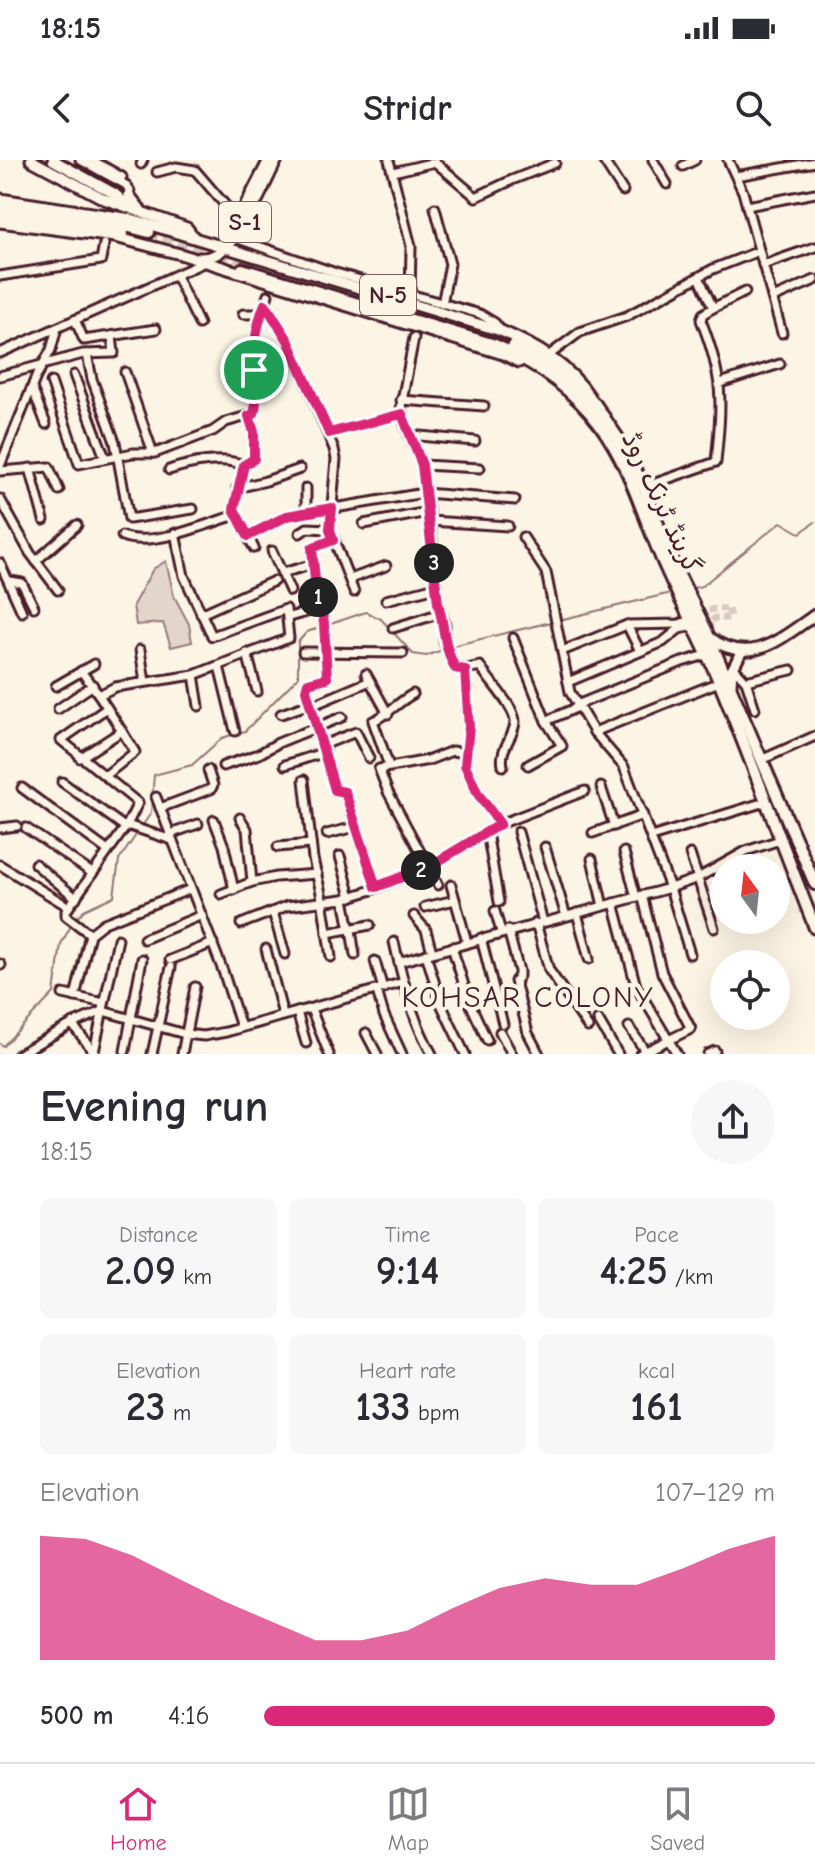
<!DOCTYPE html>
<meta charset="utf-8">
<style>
:root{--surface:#fff;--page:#f7f7f7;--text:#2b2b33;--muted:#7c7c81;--line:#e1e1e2;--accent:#db2777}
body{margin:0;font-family:"Comic Neue","Playpen Sans Arabic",sans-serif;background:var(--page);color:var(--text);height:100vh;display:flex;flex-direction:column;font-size:30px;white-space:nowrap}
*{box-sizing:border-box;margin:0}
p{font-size:26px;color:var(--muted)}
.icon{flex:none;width:44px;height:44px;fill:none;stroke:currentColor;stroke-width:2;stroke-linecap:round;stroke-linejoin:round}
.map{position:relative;height:894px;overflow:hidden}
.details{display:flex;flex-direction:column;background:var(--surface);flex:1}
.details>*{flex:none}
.needle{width:52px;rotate:345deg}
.tools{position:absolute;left:710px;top:694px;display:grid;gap:16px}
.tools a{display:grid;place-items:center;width:80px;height:80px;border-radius:50%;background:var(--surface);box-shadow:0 8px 32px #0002;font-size:40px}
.pin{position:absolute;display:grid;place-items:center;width:68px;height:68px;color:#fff;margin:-34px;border:4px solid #fff;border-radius:50%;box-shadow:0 2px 8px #0007}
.km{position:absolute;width:40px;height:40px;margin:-20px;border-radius:50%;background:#222;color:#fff;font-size:22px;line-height:40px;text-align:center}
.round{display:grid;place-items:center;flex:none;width:84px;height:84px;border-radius:42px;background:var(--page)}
.head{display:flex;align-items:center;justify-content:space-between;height:136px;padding:0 40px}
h1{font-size:44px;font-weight:800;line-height:60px}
.metrics{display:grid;grid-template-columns:repeat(3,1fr);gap:12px;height:136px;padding:8px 40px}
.metrics div{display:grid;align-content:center;border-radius:12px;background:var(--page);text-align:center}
.metrics b{font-size:40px;font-weight:800}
.metrics small{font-size:22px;font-weight:400}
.metrics p{font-size:22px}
.chart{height:224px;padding:16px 40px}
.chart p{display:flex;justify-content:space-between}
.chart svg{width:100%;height:144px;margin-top:8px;fill:var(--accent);opacity:.7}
ul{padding:0 40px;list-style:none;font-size:26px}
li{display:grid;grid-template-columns:128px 96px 1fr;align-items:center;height:60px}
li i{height:20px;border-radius:10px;background:var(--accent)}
.status{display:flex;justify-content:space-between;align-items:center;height:56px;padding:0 40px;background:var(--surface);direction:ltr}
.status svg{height:22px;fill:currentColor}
header{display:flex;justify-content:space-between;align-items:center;height:104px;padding:0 40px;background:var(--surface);font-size:36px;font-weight:800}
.tabs{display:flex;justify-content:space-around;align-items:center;height:112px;border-top:2px solid var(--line);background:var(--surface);font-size:22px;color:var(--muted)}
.tabs a{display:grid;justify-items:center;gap:4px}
.tabs .current{color:var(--accent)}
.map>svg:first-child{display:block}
</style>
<div class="status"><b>18:15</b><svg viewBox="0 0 49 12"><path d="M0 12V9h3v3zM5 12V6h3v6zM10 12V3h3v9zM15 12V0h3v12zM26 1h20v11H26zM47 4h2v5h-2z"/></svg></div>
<header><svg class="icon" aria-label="back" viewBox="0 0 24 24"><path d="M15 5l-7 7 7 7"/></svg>Stridr<svg class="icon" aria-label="search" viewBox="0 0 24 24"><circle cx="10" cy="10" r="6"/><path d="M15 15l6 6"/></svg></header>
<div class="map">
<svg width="815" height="894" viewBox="0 0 815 894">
<rect width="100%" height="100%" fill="#fcf5e5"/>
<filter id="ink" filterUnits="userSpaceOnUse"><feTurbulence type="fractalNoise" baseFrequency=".0125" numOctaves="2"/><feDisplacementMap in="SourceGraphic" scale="16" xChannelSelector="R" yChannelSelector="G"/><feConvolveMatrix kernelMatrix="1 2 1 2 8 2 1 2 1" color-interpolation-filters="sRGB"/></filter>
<g filter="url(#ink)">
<path fill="#e2d5ca" stroke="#967a7a" stroke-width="2" d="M166,401L174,436L189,464L192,482L171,487L163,463L136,465L133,445L153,409Z"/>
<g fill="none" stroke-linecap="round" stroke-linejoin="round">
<g stroke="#917474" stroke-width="2">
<path d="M689,429L702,426L781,362L800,373L815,362"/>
<path d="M448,487L671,433"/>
<path d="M76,759L84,750L114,736L119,700L151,653L154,615L192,605L222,578L245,571L298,517V482L307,472L366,452L381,459L413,494L426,496L442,490"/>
<path d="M0,884L3,886L54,833L61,784L72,764"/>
</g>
<path stroke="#d8cac0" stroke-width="7" stroke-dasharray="7 3.5" stroke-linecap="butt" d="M698,451L728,448L730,458H715L705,468"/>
<path stroke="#d8cac0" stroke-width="10" stroke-dasharray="10 5" stroke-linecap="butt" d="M149,72L244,103"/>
<g stroke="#4a1f2b" stroke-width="13">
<g id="minor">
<path d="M80,0L126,25L130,31L128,37"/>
<path d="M92,0L122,17"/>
<path d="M389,0L411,86L410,139"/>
<path d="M603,0L623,31"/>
<path d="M653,0L667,24"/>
<path d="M728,0L743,32L782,173"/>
<path d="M141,4L143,0"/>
<path d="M683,6L695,0"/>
<path d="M157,12L176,7L195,10L238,60"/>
<path d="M393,12L435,2L476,37L512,20L555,3"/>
<path d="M736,16L815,2"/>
<path d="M747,46L815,33"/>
<path d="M435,48L450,104L442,144"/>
<path d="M235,78L336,113L480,154L495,163L501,171"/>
<path d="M763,105L815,87"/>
<path d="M0,116L101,100L104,84"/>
<path d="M176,116L199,164"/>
<path d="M268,135L265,144L288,180L334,289L336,299L330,369L354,432"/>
<path d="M773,138L815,120"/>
<path d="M713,148L745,132"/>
<path d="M243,154H261"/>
<path d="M75,160L84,180L156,169"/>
<path d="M414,178L401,246L403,260L422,305L430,361L508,366"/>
<path d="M0,193L205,102"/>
<path d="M87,194L92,219L115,282L129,359L193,349"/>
<path d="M548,196L580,172L627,156L713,109L759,91"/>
<path d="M125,212L153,293"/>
<path d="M74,215L105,298"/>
<path d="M0,216L83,194L114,193L112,176"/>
<path d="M51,222L79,304L133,293H155L213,271L226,262L254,254C259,237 252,235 252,222C253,196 255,169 265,144"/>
<path d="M720,223L780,204"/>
<path d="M32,228L46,264"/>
<path d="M401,240L484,246"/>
<path d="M249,256L254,272V299L244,305L234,349L254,388"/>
<path d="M329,273L402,254"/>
<path d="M409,275L475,281"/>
<path d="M422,305L480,308"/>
<path d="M0,306L36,217L51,190L57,168"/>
<path d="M30,308L44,360"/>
<path d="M169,310C190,303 222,296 244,305"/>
<path d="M0,311L49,307L59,330"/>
<path d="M644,327L716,302C722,240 724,219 701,160L703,154L713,148L699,117"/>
<path d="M237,328L266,321L300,309"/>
<path d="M0,339L30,393L58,430"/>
<path d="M306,353V328"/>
<path d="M430,361L438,443L445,465L444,482L455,508L465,510"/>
<path d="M364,364L428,352"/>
<path d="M300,373L307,368L330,369"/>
<path d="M122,376C151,388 206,364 236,355"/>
<path d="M248,376L287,356L424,333L515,340"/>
<path d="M523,377L546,412L570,532L594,572L624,607L670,728L690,794"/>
<path d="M333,380L312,388L315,420L324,463L327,518L308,523L306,530L335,630L345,632L376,727"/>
<path d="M272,391L290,431"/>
<path d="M36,401L77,365"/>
<path d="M0,403L22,452"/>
<path d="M282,413L314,404"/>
<path d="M350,419L386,406"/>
<path d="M10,421L22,423L34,447"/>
<path d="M386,440L436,427"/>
<path d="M201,454L274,421"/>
<path d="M289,457L321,448"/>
<path d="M627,465L640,491"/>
<path d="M393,468L441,453"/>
<path d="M513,478L546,561L562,586L528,605"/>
<path d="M140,490L145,522"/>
<path d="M562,491L627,465L679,464L691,460"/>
<path d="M303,492L403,493"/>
<path d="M247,493L257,531"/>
<path d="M219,506L235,571"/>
<path d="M733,507L746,521L791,510"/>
<path d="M81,511L99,535L135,592L106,615"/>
<path d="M366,514L388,554"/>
<path d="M194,515L199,546"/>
<path d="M746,521L755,549"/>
<path d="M568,522L663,482L679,469L694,466"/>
<path d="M56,526L94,504"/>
<path d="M99,535L115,527L194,515L289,478L286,449L212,476L184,416L175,373"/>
<path d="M577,545L682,502L706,495"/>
<path d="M311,546L370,521"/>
<path d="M58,549L93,525"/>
<path d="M281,554L310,544"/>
<path d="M546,561L578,547"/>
<path d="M594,572L719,522"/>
<path d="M323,585L356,572L369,598"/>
<path d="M80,598L122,571"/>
<path d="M761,600L815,576"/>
<path d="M285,605L325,592"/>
<path d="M223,606L259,594L278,583L342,557"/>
<path d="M389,606L373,561C389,554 398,542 413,534"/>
<path d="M304,620L313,699L321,733L331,797"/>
<path d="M62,622L126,668"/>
<path d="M601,627L614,666"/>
<path d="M22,628L108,691"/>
<path d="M156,637L223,811L241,867"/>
<path d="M160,648L211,629L213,625L208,610"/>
<path d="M240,658L247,669L252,722L276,717L317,714"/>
<path d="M214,660L224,686L234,730"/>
<path d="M500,664L478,634L465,605L469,567L465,512L467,509L480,506C487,519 516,548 515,562C514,578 499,588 503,606"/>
<path d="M127,665L172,680"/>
<path d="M0,668L17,666"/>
<path d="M26,668L92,713"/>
<path d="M487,672L499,742"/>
<path d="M518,672L543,762"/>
<path d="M593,673L643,655"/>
<path d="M170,674L198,664"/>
<path d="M327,674L355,667"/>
<path d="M651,677L765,642"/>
<path d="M278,687L311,684"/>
<path d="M545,687L566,756"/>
<path d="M624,692L636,737"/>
<path d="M690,694L714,768"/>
<path d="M340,696L351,737"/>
<path d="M592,699L603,746"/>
<path d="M35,704L76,738"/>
<path d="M0,705L69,747"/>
<path d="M438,725L388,632L379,609L429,600L452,591L466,593"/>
<path d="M451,725L467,782"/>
<path d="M221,734L252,722"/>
<path d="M344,739L350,770"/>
<path d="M614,743L636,826L677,894"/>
<path d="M425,747L455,740"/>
<path d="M495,751L501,772"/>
<path d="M273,752L285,794"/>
<path d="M577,753L589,799"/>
<path d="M414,756L426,770L432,792"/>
<path d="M536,763L549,810L588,867"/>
<path d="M241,764L287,746L343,739L369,731L430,706L500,664L585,631"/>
<path d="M351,770L355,795"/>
<path d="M508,770L519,811V816L515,821L528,873L539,894"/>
<path d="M327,773L370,765"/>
<path d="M90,774L66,756V751L127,665L138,643L61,580L107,548"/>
<path d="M481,778L503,864"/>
<path d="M144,779L202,755"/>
<path d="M394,782C403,821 412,859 432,894"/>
<path d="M452,787L469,841L487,880"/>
<path d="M266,789L283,855"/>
<path d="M426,794L441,844L465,894"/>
<path d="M170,800L213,783"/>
<path d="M375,801L383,829"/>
<path d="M399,802L670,728L698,718L746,691L780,680"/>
<path d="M0,804L1,805"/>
<path d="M377,831L384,855L402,894"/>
<path d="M63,834L104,843"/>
<path d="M75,837L90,774L104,763L191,729"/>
<path d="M311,849L329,894"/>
<path d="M297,852L306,883"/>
<path d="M598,860L618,894"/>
<path d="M72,864L94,892"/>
<path d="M629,867L647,894"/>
<path d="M500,872L512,894"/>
<path d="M366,873L377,894"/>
<path d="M125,891L142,799"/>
<path d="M94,892L118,779"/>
<path d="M19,894L72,864L103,851L185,874L204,876L226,872L404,822"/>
<path d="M152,894L171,807"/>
<path d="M182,894L195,827"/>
<path d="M640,894L691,869L662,813L642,735"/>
<path d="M708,894L715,891"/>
</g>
</g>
<g stroke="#4a1f2b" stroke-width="15">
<g id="major">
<path d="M31,0L104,39L187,68L193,76"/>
<path d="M53,0L115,34L128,46"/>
<path d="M129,35L140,49"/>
<path d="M0,39L131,59L501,171C536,186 569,205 590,237"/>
<path d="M0,62L115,77L180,94L503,194L519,202"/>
<path d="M222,82L238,60L269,0"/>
<path d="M199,98C237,101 261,29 277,0"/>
<path d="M709,477C750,508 780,479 815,455"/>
<path d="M731,525L732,510L742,491"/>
</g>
</g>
<g stroke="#4a1f2b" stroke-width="16">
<g id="highway">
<path d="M0,46L110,62L149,72"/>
<path d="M0,54L123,72"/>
<path d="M242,109L495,185C536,203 572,228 600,265C629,304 642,353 661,397C679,440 703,481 720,524C753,605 783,687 815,768"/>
<path d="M514,185L554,208L595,244L622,284L644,327L671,399L705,468L815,724"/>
</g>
</g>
<use href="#minor" stroke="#fcf5e5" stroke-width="7"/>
<use href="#major" stroke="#fcf5e5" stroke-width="9"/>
<use href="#highway" stroke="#fcf5e5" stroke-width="10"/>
</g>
</g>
<g fill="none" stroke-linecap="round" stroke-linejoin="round" filter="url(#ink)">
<g stroke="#fff" stroke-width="16">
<path id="route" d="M265,144L288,180L329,273L402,254L422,305L438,443C445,468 443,485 455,508L465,510L469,567L465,605L478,634L500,664L430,706L376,727L345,632L335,630L306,530L308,523L327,518L324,463L315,420L312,388L333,380L330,369L332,348L287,356L248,376L234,349L244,305L254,299V272L249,256L254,254C259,236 252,234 252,222C253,196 255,168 265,144Z"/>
</g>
<use href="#route" stroke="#db2777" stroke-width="10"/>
</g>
<g text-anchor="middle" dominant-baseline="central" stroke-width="8" stroke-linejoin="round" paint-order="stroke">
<g fill="#fcf5e5" stroke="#7f5f63" stroke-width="2">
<rect x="219" y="42" width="52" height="40" rx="6"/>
<rect x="360" y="115" width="56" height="40" rx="6"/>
</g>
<g font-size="24" font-weight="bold" fill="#4a1f2b">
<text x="245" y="62">S-1</text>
<text x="388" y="135">N-5</text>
</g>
<g font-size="26" fill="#4a1f2b" stroke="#fcf5e5">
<text transform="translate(661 343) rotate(65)">گرینڈ ٹرنک روڈ</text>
</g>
<g font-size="30" letter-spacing="2" fill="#4a1f2b" stroke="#fcf5e5">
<text x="528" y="837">KOHSAR COLONY</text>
</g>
</g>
</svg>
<div class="tools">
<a><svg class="needle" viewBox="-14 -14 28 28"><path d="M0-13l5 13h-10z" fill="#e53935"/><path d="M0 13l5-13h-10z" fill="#7c7c81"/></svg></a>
<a><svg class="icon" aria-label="locate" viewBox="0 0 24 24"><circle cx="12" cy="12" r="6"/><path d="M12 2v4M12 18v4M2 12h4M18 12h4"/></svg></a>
</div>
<div class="pin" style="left:254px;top:210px;background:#1e9e55"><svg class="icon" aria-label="arrive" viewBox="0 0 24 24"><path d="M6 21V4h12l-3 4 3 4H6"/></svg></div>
<b class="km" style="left:318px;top:437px">1</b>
<b class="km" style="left:421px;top:710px">2</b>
<b class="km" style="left:434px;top:403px">3</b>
</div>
<section class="details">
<div class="head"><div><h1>Evening run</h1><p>18:15</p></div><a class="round"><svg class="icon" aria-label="share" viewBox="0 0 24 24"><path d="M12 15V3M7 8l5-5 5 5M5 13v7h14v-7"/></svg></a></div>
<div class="metrics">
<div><p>Distance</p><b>2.09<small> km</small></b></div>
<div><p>Time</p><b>9:14</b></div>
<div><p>Pace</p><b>4:25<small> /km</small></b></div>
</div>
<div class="metrics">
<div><p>Elevation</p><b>23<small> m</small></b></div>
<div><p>Heart rate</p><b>133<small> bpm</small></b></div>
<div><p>kcal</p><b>161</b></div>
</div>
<div class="chart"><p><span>Elevation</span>107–129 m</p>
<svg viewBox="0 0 160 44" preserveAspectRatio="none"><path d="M0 44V6L10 7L20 12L30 19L40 26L50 32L60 38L70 38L80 35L90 28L100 22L110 19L120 21L130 21L140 16L150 10L160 6V44z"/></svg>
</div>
<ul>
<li><b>500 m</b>4:16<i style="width:100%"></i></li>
</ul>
</section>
<nav class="tabs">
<a class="current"><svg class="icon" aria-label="home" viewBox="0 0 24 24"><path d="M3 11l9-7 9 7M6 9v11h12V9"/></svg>Home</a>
<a><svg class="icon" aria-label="map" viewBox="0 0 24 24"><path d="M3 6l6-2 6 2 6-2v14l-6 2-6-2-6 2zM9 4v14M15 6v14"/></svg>Map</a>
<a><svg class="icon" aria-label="saved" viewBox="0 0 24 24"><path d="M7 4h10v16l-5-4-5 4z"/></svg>Saved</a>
</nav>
